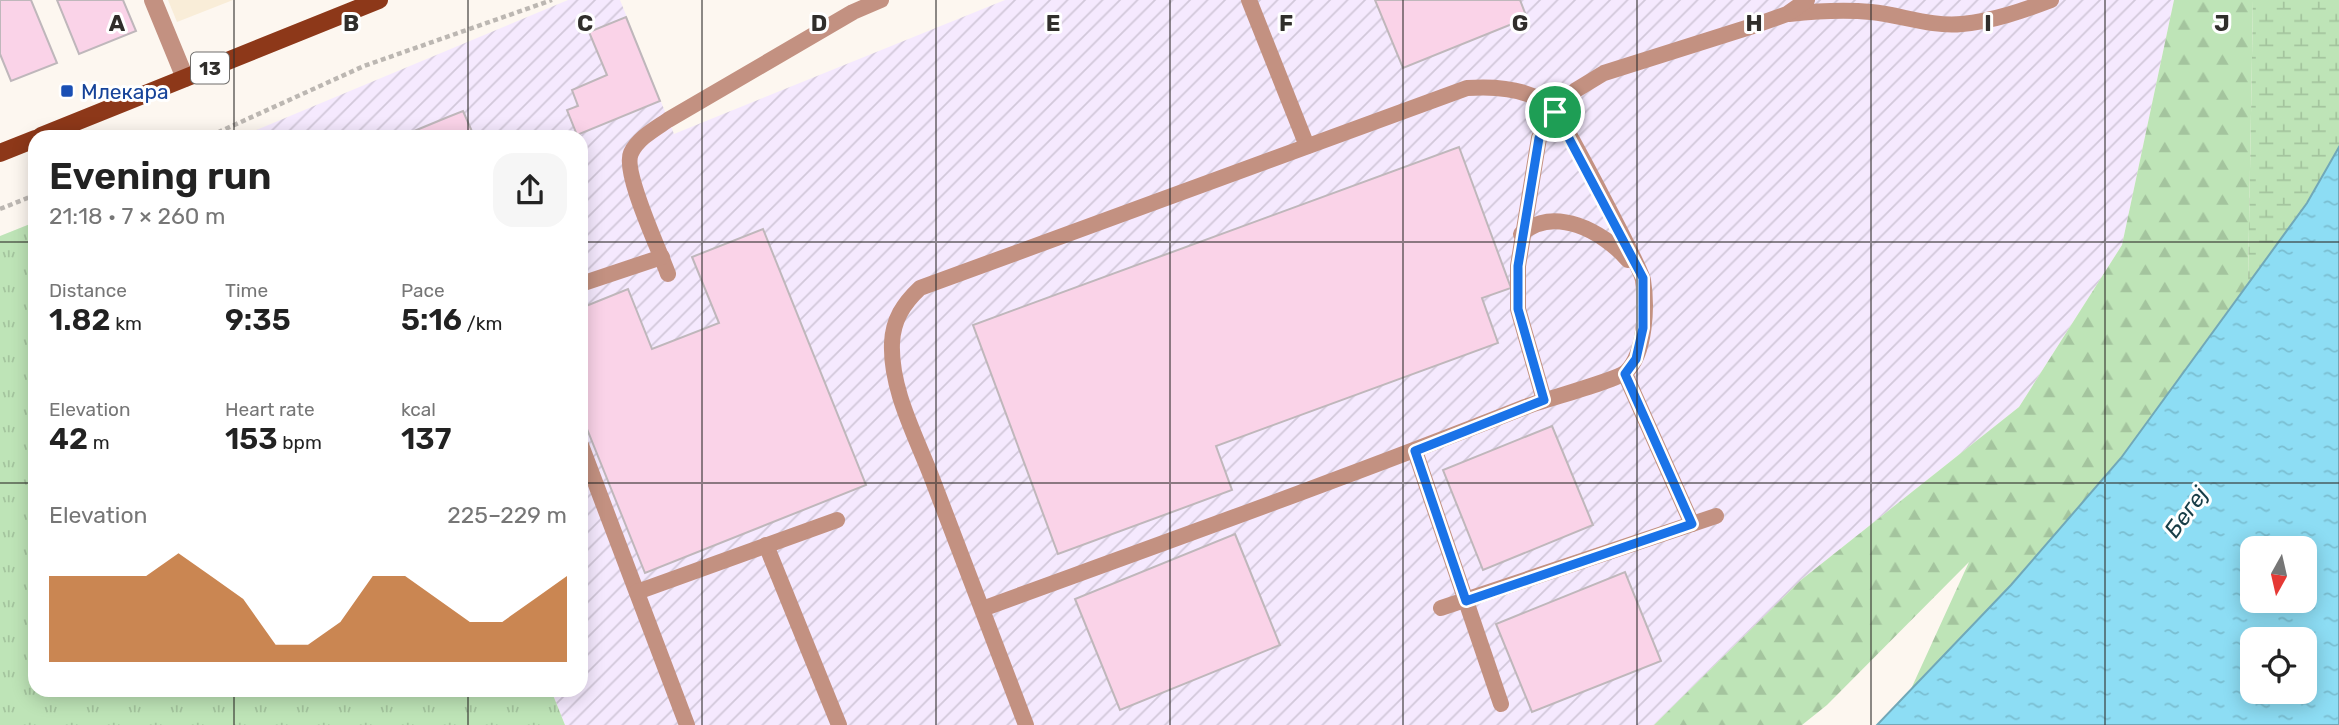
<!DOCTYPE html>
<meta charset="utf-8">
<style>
:root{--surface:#fff;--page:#f6f6f6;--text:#222;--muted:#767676;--accent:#b45309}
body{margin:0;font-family:Rubik,sans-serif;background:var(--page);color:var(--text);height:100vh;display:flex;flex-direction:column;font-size:26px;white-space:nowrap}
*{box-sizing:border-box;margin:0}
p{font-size:23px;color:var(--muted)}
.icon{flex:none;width:38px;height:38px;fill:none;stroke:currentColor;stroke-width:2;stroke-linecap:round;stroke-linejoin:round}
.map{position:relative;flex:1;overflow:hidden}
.sheet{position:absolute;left:28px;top:130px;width:560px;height:567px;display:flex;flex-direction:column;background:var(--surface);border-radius:21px;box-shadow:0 4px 18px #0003}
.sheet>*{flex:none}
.needle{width:46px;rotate:188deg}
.tools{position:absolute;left:2240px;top:536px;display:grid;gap:14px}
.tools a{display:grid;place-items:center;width:77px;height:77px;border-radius:14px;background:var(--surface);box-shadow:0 4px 18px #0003;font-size:35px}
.pin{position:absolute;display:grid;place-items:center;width:60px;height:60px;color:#fff;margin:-30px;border:4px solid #fff;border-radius:50%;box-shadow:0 2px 7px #0007}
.round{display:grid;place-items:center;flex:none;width:74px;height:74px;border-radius:21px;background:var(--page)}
.head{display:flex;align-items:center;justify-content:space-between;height:119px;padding:0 21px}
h1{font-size:38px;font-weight:600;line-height:52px}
.metrics{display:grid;grid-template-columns:repeat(3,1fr);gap:10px;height:119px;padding:7px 21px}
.metrics div{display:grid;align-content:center}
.metrics b{font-size:30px;font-weight:600}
.metrics small{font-size:19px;font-weight:400}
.metrics p{font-size:19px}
.chart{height:196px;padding:14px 21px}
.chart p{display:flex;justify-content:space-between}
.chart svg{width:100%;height:126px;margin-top:7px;fill:var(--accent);opacity:.7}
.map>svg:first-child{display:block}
</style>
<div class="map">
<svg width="2339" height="725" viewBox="0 0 2339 725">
<defs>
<pattern id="industrial-furrows" width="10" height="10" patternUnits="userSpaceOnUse" patternTransform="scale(1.75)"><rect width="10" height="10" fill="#f5e9fe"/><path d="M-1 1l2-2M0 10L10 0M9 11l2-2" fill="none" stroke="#d2c8da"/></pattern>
<pattern id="grass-tufts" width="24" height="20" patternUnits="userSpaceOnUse" patternTransform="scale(1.75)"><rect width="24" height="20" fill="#bee4b7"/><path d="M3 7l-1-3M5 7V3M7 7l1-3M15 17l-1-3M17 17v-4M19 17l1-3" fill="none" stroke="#a4c49e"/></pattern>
<pattern id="forest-firs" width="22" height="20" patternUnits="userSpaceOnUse" patternTransform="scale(1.75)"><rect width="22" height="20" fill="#bee4b7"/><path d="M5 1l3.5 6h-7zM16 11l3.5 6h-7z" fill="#a4c49e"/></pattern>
<pattern id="wetland-marsh" width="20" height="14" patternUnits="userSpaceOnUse" patternTransform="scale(1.75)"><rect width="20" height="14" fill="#bee4b7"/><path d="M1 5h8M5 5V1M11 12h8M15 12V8" fill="none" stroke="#a4c49e"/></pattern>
<pattern id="water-ripples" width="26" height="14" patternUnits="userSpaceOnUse" patternTransform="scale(1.75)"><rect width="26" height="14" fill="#8dddf4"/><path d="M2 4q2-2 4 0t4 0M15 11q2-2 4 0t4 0" fill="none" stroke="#7abed1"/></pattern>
</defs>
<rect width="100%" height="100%" fill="#fdf7f0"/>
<path fill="#f9edd8" d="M168,0H233L177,22Z"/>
<path fill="url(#industrial-furrows)" d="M568,0H620L674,134L1005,0H2174L2122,245L2019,407L1801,580L1654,725H565L551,690H581V136H242Z"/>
<path fill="url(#grass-tufts)" d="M35,222V690H551L565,725H0V236Z"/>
<path fill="url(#forest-firs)" d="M2174,0H2253L2248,283L2121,458L2011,585L1911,689L1969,562L1827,705L1802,725H1654L1801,580L2019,407L2122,245Z"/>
<path fill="url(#wetland-marsh)" d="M2253,0H2339V147L2307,203L2248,283Z"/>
<path fill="url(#water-ripples)" stroke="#71a8b8" stroke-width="2" fill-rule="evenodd" d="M2339,147V725H1877L2011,585L2121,458L2307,203ZM2252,548H2305V600H2252ZM2252,639H2305V691H2252Z"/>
<g fill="#fad3e8" stroke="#bfb7bb" stroke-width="2">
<path d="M0,0H31L57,63L11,81L0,54Z"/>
<path d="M57,0H123L136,31L79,54Z"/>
<path d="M1375,0H1520L1527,18L1403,68Z"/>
<path d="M626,17L660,101L577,135L567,110L578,106L572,90L607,75L589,32Z"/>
<path d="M463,111L474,136H402L448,117Z"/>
<path d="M1459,147L1511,288L1482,298L1498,343L1216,446L1232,490L1058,554L973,325Z"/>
<path d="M763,229L866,485L645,573L581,414V308L628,289L652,349L719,323L692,257Z"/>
<path d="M1552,426L1593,525L1483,570L1443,470Z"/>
<path d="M1235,534L1280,645L1120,710L1075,599Z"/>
<path d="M1625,572L1661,661L1532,712L1496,624Z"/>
</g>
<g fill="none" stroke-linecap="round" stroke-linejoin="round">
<g stroke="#bcb7b2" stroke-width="4.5" stroke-dasharray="5 3.5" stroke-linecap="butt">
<path d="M210,136L364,66L552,0"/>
<path d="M0,209L35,195"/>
</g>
<g stroke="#c39181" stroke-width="16">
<path d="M1249,0L1307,146"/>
<path d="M1789,14C1816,11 1843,9 1871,12C1902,15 1930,27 1962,24C1993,21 2022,11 2051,0"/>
<path d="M1521,234C1554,205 1603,231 1628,260"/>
<path d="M668,274C660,251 622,172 631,153C638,138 655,129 668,120L853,12L881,0"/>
<path d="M581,284L662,257"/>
<path d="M1625,374L1692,524"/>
<path d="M1544,400L1518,309V266L1539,138L1555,112L1576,90L1604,73L1756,25L1787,14L1807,0"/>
<path d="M581,445L687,725"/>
<path d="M1415,451L1501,704"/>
<path d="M766,545L839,725"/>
<path d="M637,592L837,520"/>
<path d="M1441,608L1716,516"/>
<path d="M982,609C1163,543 1345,478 1525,407C1543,400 1617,380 1626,372C1646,353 1647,305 1643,280C1641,268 1566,126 1556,113C1535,88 1496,86 1467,88L920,288C903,304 893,320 892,343C890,390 917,438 933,481C964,562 995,644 1026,725"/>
</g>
<path stroke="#c39181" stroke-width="18" d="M153,0L185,78"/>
<g stroke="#8d3819" stroke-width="18">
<path d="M41,136L379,0"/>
<path d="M0,153L35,139"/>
</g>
</g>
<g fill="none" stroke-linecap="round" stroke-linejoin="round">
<g stroke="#fff" stroke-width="14">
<path id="route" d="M1555,112L1643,278V328L1636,359L1625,374L1692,524L1466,601L1415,451L1544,400L1518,309V266L1539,138Z"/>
</g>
<use href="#route" stroke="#1a73e8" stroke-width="9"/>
</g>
<path fill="none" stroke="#302e2b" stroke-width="2" stroke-opacity="0.55" d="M234,0V136M468,0V136M702,0V725M936,0V725M1170,0V725M1403,0V725M1637,0V725M1871,0V725M2105,0V725M0,242H35M581,242H2339M0,483H35M581,483H2339M234,690V725M468,690V725"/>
<rect fill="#1a4fb4" stroke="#fff" stroke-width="2.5" x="60" y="84" width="14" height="14" rx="3.5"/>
<g text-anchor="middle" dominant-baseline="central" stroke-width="6" stroke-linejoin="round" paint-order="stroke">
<rect fill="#fff" stroke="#6e6d6b" stroke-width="2" x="191" y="52.5" width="38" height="31" rx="5"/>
<g font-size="19" font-weight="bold" fill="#302e2b">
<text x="210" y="68">13</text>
</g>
<g font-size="21" fill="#164399" stroke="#fff" text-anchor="start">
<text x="81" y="91">Млекара</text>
</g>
<g font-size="23" font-style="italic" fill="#173d47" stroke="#fff">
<text transform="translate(2186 512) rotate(-54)">Бегеј</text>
</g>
</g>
<g font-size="23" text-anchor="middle" font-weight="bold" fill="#302e2b" stroke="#fff" stroke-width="6" stroke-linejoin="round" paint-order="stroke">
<text x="117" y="31">A</text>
<text x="351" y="31">B</text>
<text x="585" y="31">C</text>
<text x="819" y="31">D</text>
<text x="1053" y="31">E</text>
<text x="1286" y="31">F</text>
<text x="1520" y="31">G</text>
<text x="1754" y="31">H</text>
<text x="1988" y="31">I</text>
<text x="2222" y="31">J</text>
</g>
</svg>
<div class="tools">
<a><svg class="needle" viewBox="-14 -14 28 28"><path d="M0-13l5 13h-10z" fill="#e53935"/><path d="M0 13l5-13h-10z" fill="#767676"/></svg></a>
<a><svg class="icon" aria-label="locate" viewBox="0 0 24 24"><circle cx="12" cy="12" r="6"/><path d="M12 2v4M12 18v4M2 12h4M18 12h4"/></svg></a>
</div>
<div class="pin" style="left:1555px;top:112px;background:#1e9e55"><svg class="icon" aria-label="arrive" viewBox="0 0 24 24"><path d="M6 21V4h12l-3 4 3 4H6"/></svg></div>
<section class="sheet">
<div class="head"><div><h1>Evening run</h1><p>21:18 · 7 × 260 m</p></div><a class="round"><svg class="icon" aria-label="share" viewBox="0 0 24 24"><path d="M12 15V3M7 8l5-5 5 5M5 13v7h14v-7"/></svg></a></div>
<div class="metrics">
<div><p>Distance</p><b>1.82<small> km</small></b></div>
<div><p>Time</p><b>9:35</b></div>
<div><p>Pace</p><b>5:16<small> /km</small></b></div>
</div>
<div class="metrics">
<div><p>Elevation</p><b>42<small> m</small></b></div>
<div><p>Heart rate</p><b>153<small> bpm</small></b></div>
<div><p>kcal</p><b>137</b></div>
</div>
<div class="chart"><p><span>Elevation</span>225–229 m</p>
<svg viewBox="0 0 160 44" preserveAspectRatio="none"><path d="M0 44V14L10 14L20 14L30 14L40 6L50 14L60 22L70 38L80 38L90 30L100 14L110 14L120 22L130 30L140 30L150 22L160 14V44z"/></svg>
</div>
</section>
</div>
